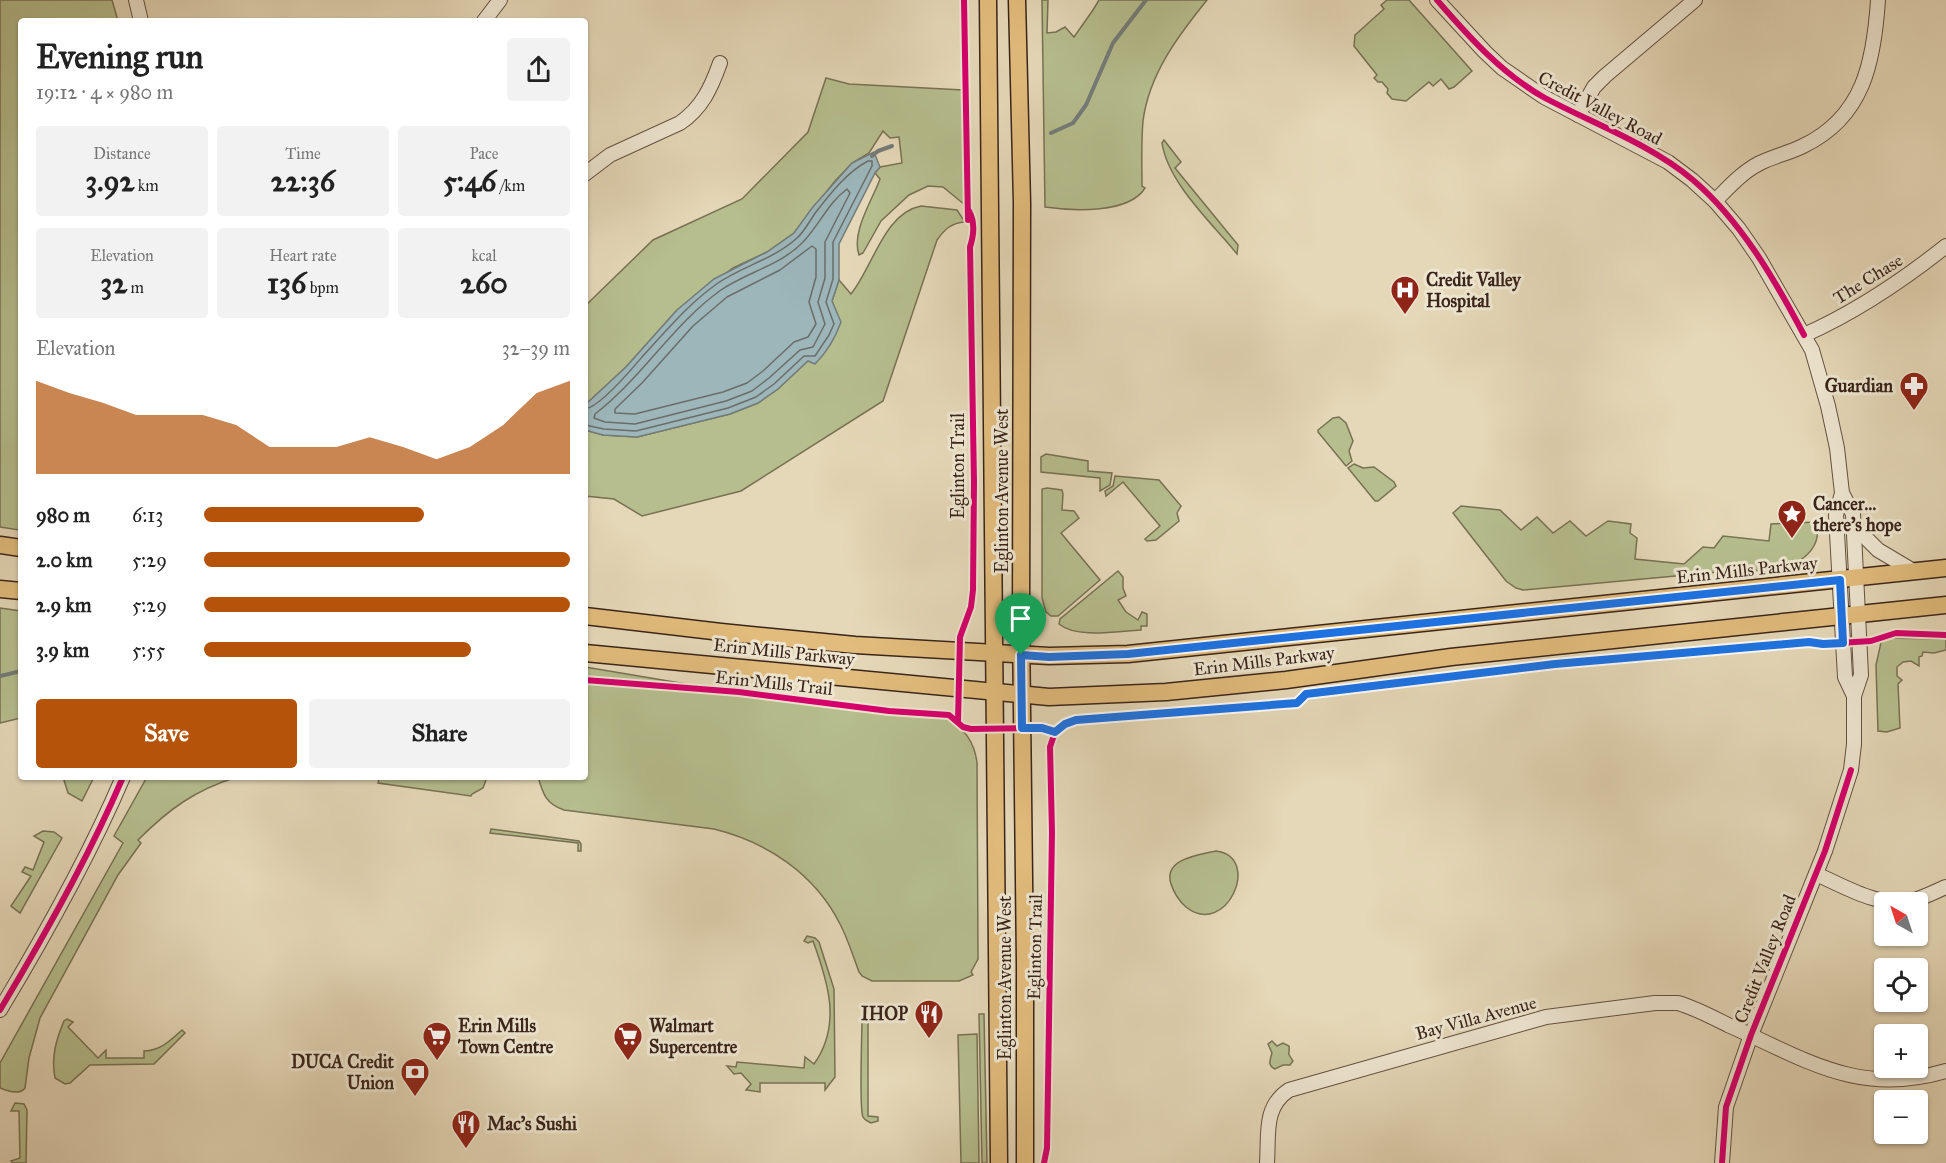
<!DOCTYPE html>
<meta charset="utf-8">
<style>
:root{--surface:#fff;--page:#f2f2f2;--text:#222;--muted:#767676;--accent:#b45309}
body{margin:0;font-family:"IM FELL Great Primer",serif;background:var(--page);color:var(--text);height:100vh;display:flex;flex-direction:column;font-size:22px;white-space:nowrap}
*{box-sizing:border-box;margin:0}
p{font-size:20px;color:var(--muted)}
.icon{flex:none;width:33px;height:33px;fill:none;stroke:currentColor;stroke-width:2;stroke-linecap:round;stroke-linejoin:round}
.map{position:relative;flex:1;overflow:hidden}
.panel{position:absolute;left:18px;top:18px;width:570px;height:762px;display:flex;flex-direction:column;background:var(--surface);border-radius:6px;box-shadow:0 2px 4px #0004}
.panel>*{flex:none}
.needle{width:39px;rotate:321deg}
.fabs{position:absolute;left:1874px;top:892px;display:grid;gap:12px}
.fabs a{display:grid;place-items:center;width:54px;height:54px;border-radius:6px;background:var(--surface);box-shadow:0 2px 4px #0004;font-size:30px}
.pin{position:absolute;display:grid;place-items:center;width:51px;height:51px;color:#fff;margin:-62px -26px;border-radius:50% 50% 50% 0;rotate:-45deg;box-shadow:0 0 6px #0007}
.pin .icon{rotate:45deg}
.round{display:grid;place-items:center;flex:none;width:63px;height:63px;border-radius:6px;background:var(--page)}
.overview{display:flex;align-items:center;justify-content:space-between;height:102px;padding:0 18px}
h1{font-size:33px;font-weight:700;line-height:45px}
.figures{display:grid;grid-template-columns:repeat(3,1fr);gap:9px;height:102px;padding:6px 18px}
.figures div{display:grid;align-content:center;border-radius:6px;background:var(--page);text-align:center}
.figures b{font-size:30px;font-weight:700}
.figures small{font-size:16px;font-weight:400}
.figures p{font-size:16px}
.chart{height:168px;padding:12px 18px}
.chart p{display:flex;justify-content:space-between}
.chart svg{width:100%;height:108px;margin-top:6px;fill:var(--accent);opacity:.7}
.cta{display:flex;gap:12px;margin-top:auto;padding:12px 18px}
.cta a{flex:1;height:69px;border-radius:6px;background:var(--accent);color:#fff;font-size:24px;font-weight:700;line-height:69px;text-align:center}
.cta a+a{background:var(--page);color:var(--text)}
ul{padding:0 18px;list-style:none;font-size:20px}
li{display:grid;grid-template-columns:96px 72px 1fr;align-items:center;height:45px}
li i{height:15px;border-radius:8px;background:var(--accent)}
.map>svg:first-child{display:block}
</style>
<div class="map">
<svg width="1946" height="1163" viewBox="0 0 1946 1163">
<rect width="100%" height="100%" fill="#e5d8b8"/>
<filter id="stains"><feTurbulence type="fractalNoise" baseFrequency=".00333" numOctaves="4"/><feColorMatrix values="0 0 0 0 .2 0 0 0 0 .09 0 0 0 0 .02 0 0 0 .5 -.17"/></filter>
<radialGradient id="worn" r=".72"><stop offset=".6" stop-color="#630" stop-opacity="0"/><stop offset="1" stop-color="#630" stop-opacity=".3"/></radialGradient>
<g fill="#b6be8e" stroke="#787154" stroke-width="1.5">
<path d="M0,0H112L118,21H21V511L19,530L0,527Z"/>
<path d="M1042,0H1048L1047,33L1056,32L1065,27L1074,37L1093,10L1099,0H1207C1178,36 1149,74 1143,121C1141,143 1142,165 1142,186L1145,188C1129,214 1073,211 1045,207Z"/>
<path d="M1387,0H1409L1472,71L1454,87L1449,89L1441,79L1433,86L1429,82L1406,101L1392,99L1387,93L1388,89L1382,82H1378L1374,78L1377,75L1354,46L1355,35L1384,9L1381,5Z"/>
<path d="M826,78L849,84L963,90L965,205L943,187L928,186L909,195L881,221L863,253L859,255C851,232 872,201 880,179L875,173L880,167L902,163L899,137L890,138L883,131L869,153L852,163L835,181L794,233L767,252L733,268L677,310L626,367L585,405V306L653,240L742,199L808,132Z"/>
<path d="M1164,140L1181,162L1175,168L1238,245L1237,254C1212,223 1168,183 1162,143Z"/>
<path d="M921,206L957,210L965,222C951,223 945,229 937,240L883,401L741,491L642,516L614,499L585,496V430L603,435L637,437L730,414L758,403L778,389L808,360L840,323L832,301L839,280L851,294C873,267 884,213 921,206Z"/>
<path d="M1339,417L1346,423L1353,441L1349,451L1352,461L1346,466L1318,432V430L1333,418Z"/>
<path d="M1046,454L1088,461V471L1112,473L1110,485L1100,491V478L1041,472V457Z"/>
<path d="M1354,464L1363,468L1374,467L1394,482L1396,486L1378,501H1375L1348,468Z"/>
<path d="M1115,476L1159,480L1181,506L1177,513L1179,521L1156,540L1147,541L1145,539L1160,526L1123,482L1106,496L1105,491L1113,486Z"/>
<path d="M1047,488L1062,490L1063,494L1062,510L1074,511L1079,518L1061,533L1100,580L1058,616H1051L1046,612L1042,598V489Z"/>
<path d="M1461,506L1500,510L1521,530L1537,517L1553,533L1570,521L1586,536L1608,521L1631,524L1630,533L1637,538L1635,559L1684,564L1703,547L1714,548L1723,536L1769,541L1771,524L1816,522C1817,527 1818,532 1817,537C1814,557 1784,573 1765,572C1761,572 1755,570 1751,569L1523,590L1516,588L1506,581L1453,513Z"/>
<path d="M1118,571L1123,577V588L1126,596L1118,600L1126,612L1138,620L1142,612L1147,614V626H1141V630C1118,631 1077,639 1059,624L1060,619Z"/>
<path d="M0,608L21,611V718L0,723Z"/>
<path d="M1882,638L1946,639V650L1934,653L1923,652L1922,656L1919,657V666L1911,661L1903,662L1897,667V676L1902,680L1898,684L1900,728L1887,732L1878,731L1876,665Z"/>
<path d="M585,667L722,690L585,679Z"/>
<path d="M585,681L666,690L740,694L946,718C964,728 974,741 977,762L978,959L971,972L973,975L959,981H872L862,976L859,972C853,956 848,939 840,924C815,874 767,842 714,829L564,810C546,804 543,794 538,777H585Z"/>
<path d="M63,777H94L82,801L68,793Z"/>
<path d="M147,777H237C195,790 169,809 138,840L141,843L118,875L40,1018L29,1058L25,1088C20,1095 7,1091 0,1088V1063L123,843L114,836Z"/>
<path d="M367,777H487L483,788L472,794L471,796L378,783L379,779Z"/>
<path d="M491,829L579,841L581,844V851H578V843L490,833Z"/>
<path d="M43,831L54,832L62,838L20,913L11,906L31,876L22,872L25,867L33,870L44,842L34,836Z"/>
<path d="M1216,851C1263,857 1226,939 1186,907C1179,901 1174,893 1171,884C1163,859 1198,855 1216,851Z"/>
<path d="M807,936L815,938L819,942L834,989L835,1077L825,1090V1083H760V1092L746,1090L751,1084L741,1073L734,1074L727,1066L736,1067L737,1062L804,1068L805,1057L814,1064C842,1025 828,982 813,941L808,943L804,941Z"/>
<path d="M870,1011L875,1021L868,1022V1116L878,1117V1121L871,1123C868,1121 865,1121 863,1117C859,1110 862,1035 862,1020H866Z"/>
<path d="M979,1014H984L987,1163H982Z"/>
<path d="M67,1019L73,1022L68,1027L98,1058L106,1050V1058H144V1051C161,1050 170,1041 182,1030L185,1033L154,1064L90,1065L70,1083L65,1084L55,1078C51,1057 56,1040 64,1021Z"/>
<path d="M977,1034L979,1163H961L958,1035Z"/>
<path d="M1272,1041L1277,1046L1283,1043L1289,1046C1290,1057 1286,1050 1293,1061L1290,1065H1283L1275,1069C1267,1065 1270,1061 1272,1053L1268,1044Z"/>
<path d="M15,1103L24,1104L27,1110L26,1163H13L11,1161L20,1158L19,1111H11Z"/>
</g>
<path fill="#9cb6ba" stroke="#747c7a" stroke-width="1.5" d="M874,152L880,167L875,173L839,244V280L832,301L841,322C835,339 827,352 815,364L808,361L778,389L758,403L730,414L637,437L603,435L585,430V405L626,367L677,310L714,279L767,252L794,233L812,208L852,163Z"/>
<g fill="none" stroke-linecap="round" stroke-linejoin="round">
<g stroke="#6a6d6a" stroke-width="1.5">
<path d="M847,189L850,193L825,242V278L818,302L825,324L813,347L800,350L769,378L752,391L726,401L635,424L605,422L594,418L595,414C642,378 673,324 721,290C747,272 782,265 804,241C819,225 829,202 847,189Z"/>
<path d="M812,246L816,249V277L809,302L816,324L808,337L794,342L763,371L747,383L723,392L635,414L615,413V409L642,383L693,326L727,297L780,270Z"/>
<path d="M585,409C600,407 631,370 642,357C666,331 688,304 718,283C743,266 774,259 797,238C805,231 810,220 816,212C831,193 847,172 868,161H872V166L833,242V279L826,302L834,324L829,335L815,356H804L774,384L756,397L728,408L636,431L604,429L585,425"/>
</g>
<g stroke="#747c7a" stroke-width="4">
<path d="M1051,133L1073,123L1086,105L1113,43L1146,0"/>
<path d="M872,156L878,151L892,146"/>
<path d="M0,676L21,671"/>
</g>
<g stroke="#645142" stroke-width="16">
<g id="minor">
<path d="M136,0L141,21"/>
<path d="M1437,0L1485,52L1502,68L1544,97L1668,162L1692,180L1715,201L1739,229L1759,258L1812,350L1828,406L1837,448L1842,493L1853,514L1861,675L1854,696V744L1851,770L1825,851L1751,1035L1726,1107L1722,1163"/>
<path d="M484,21L500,0"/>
<path d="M1578,115L1594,87L1605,76L1695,0"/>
<path d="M585,174L610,155L680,123C702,108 711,88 720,63"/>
<path d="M1715,201C1729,187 1742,172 1760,163C1774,156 1789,153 1803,146C1864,117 1874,61 1878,0"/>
<path d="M1804,335C1856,312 1902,281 1946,246"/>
<path d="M1842,493L1836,515L1845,677L1854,696"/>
<path d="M1854,526L1878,550L1915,572"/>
<path d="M1816,874C1844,886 1879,908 1911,901C1923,898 1934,892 1946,887"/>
<path d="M0,1010C45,935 89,857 123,777"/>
<path d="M1267,1163C1269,1135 1263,1107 1289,1090L1546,1017L1655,1003H1678C1695,1008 1712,1017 1728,1025C1805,1059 1858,1097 1946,1071"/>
</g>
</g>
<g stroke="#39241a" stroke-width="19">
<g id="major">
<path d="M988,0L999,1163"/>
<path d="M1017,0L1022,203L1021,626L1025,963V1163"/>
<path d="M0,545L21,548"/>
<path d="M0,589L21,591"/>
<path d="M585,616L721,632L855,645L1049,656L1128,654L1946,568"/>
<path d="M585,653L1049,697L1166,692L1286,680L1451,657L1946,605"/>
</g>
</g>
<use href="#minor" stroke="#eee6d1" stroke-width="14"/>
<use href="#major" stroke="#e2bc7c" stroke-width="16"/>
<g stroke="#eee6d1" stroke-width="10">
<g id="cycleway">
<path d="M964,0L968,220"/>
<path d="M1437,0C1469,37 1502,74 1545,98C1594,124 1650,144 1693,180C1741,221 1775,280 1804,335"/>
<path d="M585,680L739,692L889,711L949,715L963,727L971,729L1042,728L1055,732"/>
<path d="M958,721L960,637L971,607L973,590L974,482L970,247C974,235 975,222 969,211"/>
<path d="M0,1010C45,935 89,857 123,777"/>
<path d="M1044,1163L1047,1148L1052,832L1050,747L1055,732L1065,724L1076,720L1297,703L1306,694L1555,664L1809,642L1823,644L1871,641L1896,633L1946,635"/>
<path d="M1722,1163L1726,1107L1751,1035L1825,851L1851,770"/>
</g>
</g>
<use href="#cycleway" stroke="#d6006c" stroke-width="6"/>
</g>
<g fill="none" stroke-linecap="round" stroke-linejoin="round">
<g stroke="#fff" stroke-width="12">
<path id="route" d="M1840,580L1843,643L1823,644L1809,642L1555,664L1306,694L1297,703L1076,720L1065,724L1055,732L1042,728H1022L1021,655L1049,657L1128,654Z"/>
</g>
<use href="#route" stroke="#1a73e8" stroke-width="8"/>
</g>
<defs>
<g id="hospital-pin" transform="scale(1.5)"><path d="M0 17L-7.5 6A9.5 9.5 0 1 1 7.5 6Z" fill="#8f2418" stroke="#eee6d1"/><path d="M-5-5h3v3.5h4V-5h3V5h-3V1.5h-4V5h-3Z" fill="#fff"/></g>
<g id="pharmacy-pin" transform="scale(1.5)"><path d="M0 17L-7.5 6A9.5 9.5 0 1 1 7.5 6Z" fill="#8f2418" stroke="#eee6d1"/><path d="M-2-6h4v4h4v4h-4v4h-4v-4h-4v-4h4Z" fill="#fff"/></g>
<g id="sight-pin" transform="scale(1.5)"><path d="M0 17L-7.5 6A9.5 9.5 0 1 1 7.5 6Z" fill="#8f2418" stroke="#eee6d1"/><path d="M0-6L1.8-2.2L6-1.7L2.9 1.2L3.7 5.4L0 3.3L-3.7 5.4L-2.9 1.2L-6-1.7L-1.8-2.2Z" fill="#fff"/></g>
<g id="restaurant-pin" transform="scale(1.5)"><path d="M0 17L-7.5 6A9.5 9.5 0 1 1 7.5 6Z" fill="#8f2418" stroke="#eee6d1"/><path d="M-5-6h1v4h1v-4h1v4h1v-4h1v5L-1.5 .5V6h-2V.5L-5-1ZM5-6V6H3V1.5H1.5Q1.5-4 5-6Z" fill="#fff"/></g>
<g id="supermarket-pin" transform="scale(1.5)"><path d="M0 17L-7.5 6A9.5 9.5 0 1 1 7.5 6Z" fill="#8f2418" stroke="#eee6d1"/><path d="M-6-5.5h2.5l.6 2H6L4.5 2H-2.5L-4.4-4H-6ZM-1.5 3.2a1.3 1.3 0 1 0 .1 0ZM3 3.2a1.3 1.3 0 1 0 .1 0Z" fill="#fff"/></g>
<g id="bank-pin" transform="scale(1.5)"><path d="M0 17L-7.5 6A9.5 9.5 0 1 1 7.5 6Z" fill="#8f2418" stroke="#eee6d1"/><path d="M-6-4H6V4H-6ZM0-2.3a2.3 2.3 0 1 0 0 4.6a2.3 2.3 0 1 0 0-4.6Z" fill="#fff"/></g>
</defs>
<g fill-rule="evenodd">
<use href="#hospital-pin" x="1405" y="290"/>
<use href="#pharmacy-pin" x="1914" y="386"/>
<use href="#sight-pin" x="1792" y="514"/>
<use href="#restaurant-pin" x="929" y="1014"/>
<use href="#supermarket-pin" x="437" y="1036"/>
<use href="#supermarket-pin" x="628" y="1036"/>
<use href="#bank-pin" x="415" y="1072"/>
<use href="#restaurant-pin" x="466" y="1124"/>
</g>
<g text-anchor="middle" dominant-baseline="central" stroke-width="6" stroke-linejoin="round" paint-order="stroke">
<g font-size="18" fill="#39241a" stroke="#eee6d1">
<text transform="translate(1600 108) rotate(28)">Credit Valley Road</text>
<text transform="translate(1868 279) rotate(-32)">The Chase</text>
<text transform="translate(958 466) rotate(-90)">Eglinton Trail</text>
<text transform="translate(1002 491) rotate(-90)">Eglinton Avenue West</text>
<text transform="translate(1747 570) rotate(-6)">Erin Mills Parkway</text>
<text transform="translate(784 652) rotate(6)">Erin Mills Parkway</text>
<text transform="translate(1264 661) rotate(-7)">Erin Mills Parkway</text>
<text transform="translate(774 683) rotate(6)">Erin Mills Trail</text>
<text transform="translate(1035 947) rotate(-89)">Eglinton Trail</text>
<text transform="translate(1765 959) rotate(-68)">Credit Valley Road</text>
<text transform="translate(1005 978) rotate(-90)">Eglinton Avenue West</text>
<text transform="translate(1476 1018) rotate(-15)">Bay Villa Avenue</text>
</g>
<g font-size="18" font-weight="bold" fill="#39241a" stroke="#eee6d1" text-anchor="start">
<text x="1426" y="280">Credit Valley<tspan x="1426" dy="21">Hospital</tspan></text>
<text x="1893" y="386" text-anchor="end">Guardian</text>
<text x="1813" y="504">Cancer…<tspan x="1813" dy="21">there’s hope</tspan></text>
<text x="908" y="1014" text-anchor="end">IHOP</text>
<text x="458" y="1026">Erin Mills<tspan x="458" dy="21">Town Centre</tspan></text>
<text x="649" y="1026">Walmart<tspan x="649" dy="21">Supercentre</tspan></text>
<text x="394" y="1062" text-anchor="end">DUCA Credit<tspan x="394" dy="21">Union</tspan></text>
<text x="487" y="1124">Mac’s Sushi</text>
</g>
</g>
<rect width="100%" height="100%" filter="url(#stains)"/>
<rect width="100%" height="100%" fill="url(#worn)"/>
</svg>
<div class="fabs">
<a><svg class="needle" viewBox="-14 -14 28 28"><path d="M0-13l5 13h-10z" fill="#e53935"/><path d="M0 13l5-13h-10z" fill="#767676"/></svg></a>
<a><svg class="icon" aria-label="locate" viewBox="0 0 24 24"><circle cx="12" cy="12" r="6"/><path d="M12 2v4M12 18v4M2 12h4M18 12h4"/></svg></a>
<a>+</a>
<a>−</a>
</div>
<div class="pin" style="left:1021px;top:655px;background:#1e9e55"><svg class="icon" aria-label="arrive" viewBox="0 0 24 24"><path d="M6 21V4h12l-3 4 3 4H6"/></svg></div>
<section class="panel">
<div class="overview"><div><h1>Evening run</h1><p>19:12 · 4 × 980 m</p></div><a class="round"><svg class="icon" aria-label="share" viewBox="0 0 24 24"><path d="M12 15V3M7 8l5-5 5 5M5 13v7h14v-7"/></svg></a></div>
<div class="figures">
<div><p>Distance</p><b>3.92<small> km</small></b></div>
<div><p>Time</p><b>22:36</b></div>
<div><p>Pace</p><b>5:46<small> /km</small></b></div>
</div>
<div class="figures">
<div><p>Elevation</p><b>32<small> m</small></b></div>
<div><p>Heart rate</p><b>136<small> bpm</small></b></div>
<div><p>kcal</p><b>260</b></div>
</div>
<div class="chart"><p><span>Elevation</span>32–39 m</p>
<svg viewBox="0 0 160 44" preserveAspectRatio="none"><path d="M0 44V6L10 11L20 15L30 20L40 20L50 20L60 24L70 33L80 33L90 33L100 29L110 33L120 38L130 33L140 24L150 11L160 6V44z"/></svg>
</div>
<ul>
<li><b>980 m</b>6:13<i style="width:60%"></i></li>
<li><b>2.0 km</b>5:29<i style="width:100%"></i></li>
<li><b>2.9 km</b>5:29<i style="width:100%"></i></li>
<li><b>3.9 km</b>5:55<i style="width:73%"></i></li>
</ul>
<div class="cta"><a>Save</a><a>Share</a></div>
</section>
</div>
